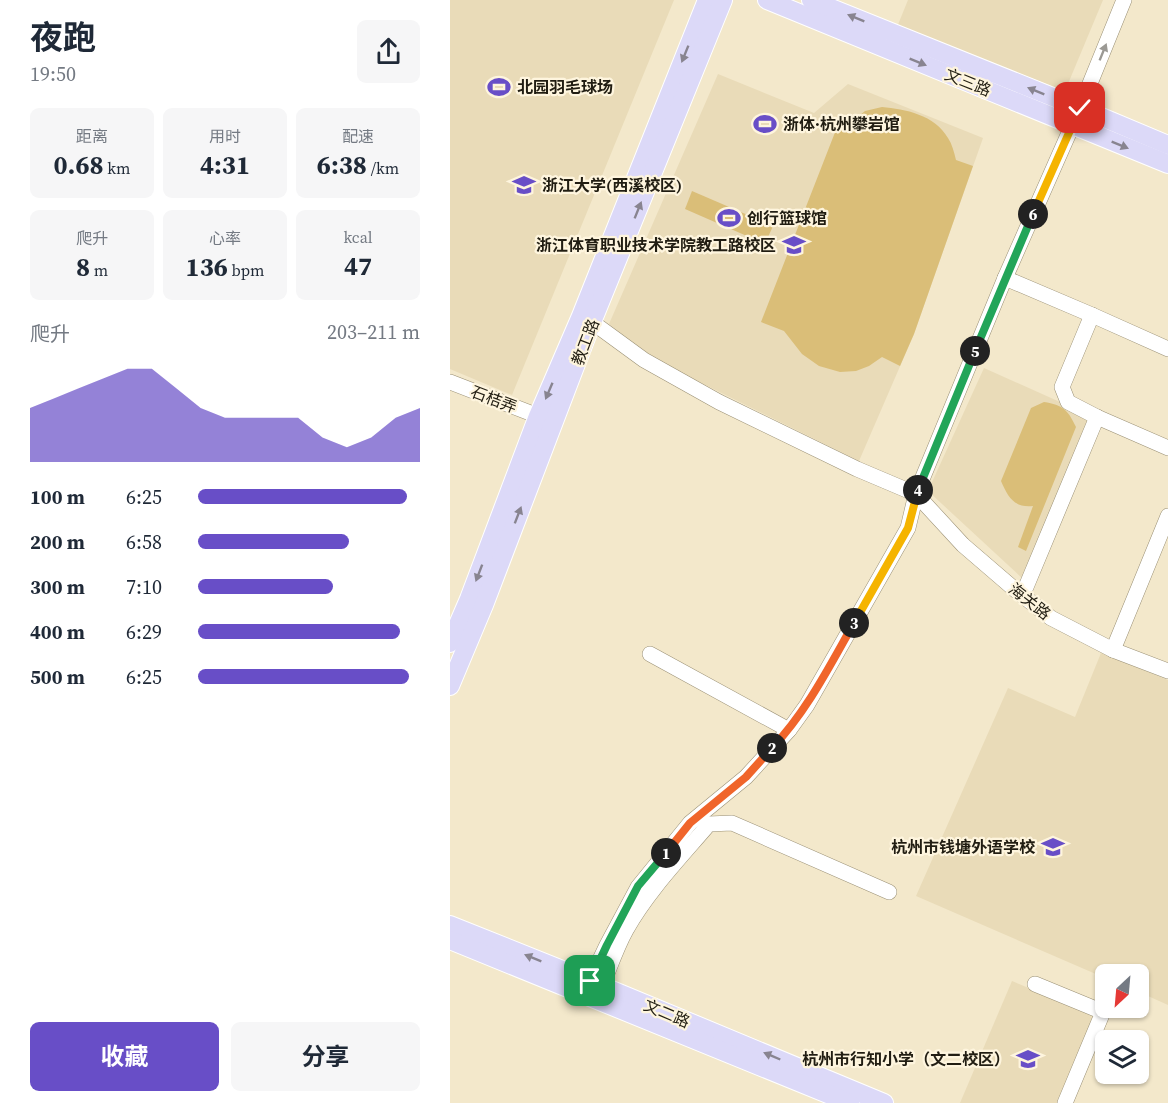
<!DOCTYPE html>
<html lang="zh">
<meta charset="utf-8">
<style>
:root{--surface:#fff;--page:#f6f6f7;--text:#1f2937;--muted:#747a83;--accent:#684ec7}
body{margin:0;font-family:"Source Serif 4","Noto Sans SC",serif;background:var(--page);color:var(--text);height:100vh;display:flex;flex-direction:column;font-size:22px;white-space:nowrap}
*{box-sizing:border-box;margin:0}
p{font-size:20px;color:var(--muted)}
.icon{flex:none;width:33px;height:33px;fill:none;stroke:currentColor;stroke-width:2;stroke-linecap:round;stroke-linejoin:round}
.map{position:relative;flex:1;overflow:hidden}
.panel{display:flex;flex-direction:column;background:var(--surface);width:450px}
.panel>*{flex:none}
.needle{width:39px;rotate:206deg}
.buttons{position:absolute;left:645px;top:964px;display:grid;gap:12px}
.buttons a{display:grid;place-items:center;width:54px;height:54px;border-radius:9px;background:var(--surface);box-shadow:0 2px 4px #0004;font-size:30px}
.pin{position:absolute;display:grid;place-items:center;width:51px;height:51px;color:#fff;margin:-26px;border-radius:12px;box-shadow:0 3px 9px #0006}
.km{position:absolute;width:30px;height:30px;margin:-15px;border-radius:50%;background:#222;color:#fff;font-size:16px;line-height:30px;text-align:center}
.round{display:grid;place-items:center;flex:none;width:63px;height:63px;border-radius:9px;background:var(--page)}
.headline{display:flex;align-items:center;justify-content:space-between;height:102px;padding:0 30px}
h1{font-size:33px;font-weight:700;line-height:45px}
.stats{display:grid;grid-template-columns:repeat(3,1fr);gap:9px;height:102px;padding:6px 30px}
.stats div{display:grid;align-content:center;border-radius:9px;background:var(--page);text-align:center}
.stats b{font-size:26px;font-weight:700}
.stats small{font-size:16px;font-weight:400}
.stats p{font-size:16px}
.chart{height:168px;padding:12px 30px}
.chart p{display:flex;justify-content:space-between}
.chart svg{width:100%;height:108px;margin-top:6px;fill:var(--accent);opacity:.7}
.action{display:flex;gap:12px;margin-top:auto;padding:12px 30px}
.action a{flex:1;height:69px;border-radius:9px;background:var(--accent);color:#fff;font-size:24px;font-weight:700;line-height:69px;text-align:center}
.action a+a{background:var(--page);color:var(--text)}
ul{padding:0 30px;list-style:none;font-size:20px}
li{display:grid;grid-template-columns:96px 72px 1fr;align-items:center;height:45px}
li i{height:15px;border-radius:8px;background:var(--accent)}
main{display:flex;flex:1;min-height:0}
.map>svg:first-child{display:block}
</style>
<main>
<section class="panel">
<div class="headline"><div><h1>夜跑</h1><p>19:50</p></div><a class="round"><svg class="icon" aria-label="share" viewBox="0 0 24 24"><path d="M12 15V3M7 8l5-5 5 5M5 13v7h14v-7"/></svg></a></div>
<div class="stats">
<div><p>距离</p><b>0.68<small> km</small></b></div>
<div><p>用时</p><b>4:31</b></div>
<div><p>配速</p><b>6:38<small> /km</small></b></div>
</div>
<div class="stats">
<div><p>爬升</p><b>8<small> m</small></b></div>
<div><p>心率</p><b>136<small> bpm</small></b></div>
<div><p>kcal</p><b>47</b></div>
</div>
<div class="chart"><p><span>爬升</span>203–211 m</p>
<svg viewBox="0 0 160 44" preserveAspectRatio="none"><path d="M0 44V22L10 18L20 14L30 10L40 6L50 6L60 14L70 22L80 26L90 26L100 26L110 26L120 34L130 38L140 34L150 26L160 22V44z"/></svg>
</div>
<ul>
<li><b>100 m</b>6:25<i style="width:94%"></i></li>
<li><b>200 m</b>6:58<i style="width:68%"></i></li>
<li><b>300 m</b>7:10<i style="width:61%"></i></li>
<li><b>400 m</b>6:29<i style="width:91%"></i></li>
<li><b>500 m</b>6:25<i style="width:95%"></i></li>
</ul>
<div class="action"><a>收藏</a><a>分享</a></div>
</section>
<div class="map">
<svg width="718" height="1103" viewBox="0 0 718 1103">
<rect width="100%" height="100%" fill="#f3e8cb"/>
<g fill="#e9dbb8">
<path d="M0,0H224L62,395L0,369Z"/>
<path d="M458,0H653L615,91L447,27Z"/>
<path d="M268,74L364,113L398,84L533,138L464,334L409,461L223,369L193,353L159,324Z"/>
<path d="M534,368L610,402L641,420L573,579L478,491Z"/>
<path d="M651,653L718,680V1005L689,992L688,975H656L655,978L466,896L558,688L625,717Z"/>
<path d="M562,981L646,1016L609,1103H510Z"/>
</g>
<g fill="#dabe78">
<path d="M432,107C455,109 485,115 498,138C502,144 504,152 506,160L523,166L464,334L450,366L432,357L419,366L406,371L390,372L369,366L352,354L334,331L311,322L391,117L403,121L415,111Z"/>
<path d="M242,191L323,226L315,244L235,209Z"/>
<path d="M594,402C613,405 618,410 626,427L576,551L568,547L583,506C564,508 558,497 551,481L581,408Z"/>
</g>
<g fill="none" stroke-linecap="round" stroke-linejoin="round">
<g stroke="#9a9075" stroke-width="16">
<g id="minor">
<path d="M555,278L642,315L718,349"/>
<path d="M642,315L612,387L618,402L647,417L718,448"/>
<path d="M142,322L194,360L269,402L407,469L466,494L513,545L563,588L601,618L663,650L718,671"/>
<path d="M0,382L88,416"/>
<path d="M569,593L576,587L647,417"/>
<path d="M663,650L718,516"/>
<path d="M200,654L339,730"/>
<path d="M140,981L157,945L188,887L240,823L296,777L339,730L357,705L458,528L466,494L555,278L630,108L674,0"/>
<path d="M585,984L653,1012L615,1103"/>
<path d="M152,986C160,967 166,948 176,930C198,891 230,858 259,824L282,823L439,892"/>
</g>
</g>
<g stroke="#fff" stroke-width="20">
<g id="major">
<path d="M317,0L718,164"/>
<path d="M361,0L630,108L718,145"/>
<path d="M0,643L19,599L88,416L131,316L257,0"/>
<path d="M0,686L34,605L142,322L273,0"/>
<path d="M0,925L140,981L434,1103"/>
<path d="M0,940L400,1103"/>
</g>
</g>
<use href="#minor" stroke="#fff" stroke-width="15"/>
<use href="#major" stroke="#dcd9f8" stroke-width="18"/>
</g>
<defs><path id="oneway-solid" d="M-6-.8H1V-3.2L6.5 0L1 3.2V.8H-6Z" transform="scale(1.5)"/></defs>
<g fill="#888490">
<use href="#oneway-solid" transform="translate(406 18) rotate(-158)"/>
<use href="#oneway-solid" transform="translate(235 54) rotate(112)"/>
<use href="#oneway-solid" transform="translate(468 62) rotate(22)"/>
<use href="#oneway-solid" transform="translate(586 91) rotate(-158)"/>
<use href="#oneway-solid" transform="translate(670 145) rotate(22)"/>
<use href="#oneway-solid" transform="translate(188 210) rotate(-68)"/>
<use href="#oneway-solid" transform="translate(99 391) rotate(113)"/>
<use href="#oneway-solid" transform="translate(68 515) rotate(-69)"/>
<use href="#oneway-solid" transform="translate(29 573) rotate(111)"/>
<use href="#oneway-solid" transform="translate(83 958) rotate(-158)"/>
<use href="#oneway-solid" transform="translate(322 1056) rotate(-157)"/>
</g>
<use fill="#9b9994" href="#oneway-solid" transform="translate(653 52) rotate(-68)"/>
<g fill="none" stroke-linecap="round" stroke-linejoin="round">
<g stroke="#fff" stroke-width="12">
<path id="split-1" d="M140,981L157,945L188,886L216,853"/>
</g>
<g stroke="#fff" stroke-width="12">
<path id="split-2" d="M216,853L240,823L296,777L322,748"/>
</g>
<g stroke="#fff" stroke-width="12">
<path id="split-3" d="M322,748C357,711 379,667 404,623"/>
</g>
<g stroke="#fff" stroke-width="12">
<path id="split-4" d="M404,623L458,528L468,490"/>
</g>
<g stroke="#fff" stroke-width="12">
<path id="split-5" d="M468,490L525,351"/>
</g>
<g stroke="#fff" stroke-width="12">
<path id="split-6" d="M525,351L583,214"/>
</g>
<g stroke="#fff" stroke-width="12">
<path id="split-7" d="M583,214L630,108"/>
</g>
<use href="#split-1" stroke="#22a559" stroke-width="8"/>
<use href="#split-2" stroke="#f0652b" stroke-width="8"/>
<use href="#split-3" stroke="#f0652b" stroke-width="8"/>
<use href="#split-4" stroke="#f5b400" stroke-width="8"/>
<use href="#split-5" stroke="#22a559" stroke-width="8"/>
<use href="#split-6" stroke="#22a559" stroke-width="8"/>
<use href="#split-7" stroke="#f5b400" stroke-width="8"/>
</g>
<defs>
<g id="stadium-bare" transform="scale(1.8)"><path d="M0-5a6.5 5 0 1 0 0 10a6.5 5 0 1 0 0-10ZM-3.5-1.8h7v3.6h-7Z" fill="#684ec7" stroke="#fef5de" stroke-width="2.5" paint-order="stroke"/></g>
<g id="university-bare" transform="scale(1.8)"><path d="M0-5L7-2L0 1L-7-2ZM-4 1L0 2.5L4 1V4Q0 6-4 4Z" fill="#684ec7" stroke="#fef5de" stroke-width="2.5" paint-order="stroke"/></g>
<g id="school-bare" transform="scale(1.8)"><path d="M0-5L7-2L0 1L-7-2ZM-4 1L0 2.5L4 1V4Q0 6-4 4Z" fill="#684ec7" stroke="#fef5de" stroke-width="2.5" paint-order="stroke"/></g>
</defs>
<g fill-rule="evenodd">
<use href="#stadium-bare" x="49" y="87"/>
<use href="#stadium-bare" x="315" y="124"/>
<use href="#university-bare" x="74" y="185"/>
<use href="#stadium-bare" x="279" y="218"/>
<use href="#school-bare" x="344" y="245"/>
<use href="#school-bare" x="603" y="847"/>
<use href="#school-bare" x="578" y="1059"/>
</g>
<g text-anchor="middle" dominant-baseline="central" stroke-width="4.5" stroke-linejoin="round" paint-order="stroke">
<g font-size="16" fill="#211d12" stroke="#fef5de">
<text transform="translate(518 82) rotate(22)">文三路</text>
<text transform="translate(135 342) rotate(-69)">教工路</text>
<text transform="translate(44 399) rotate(21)">石桔弄</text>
<text transform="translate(580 601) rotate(38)">海关路</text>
<text transform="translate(217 1013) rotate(23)">文二路</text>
</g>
<g font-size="16" font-weight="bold" fill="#211d12" stroke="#fef5de" text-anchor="start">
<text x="67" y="87">北园羽毛球场</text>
<text x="333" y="124">浙体·杭州攀岩馆</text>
<text x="92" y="185">浙江大学(西溪校区)</text>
<text x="297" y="218">创行篮球馆</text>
<text x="326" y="245" text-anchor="end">浙江体育职业技术学院教工路校区</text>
<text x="585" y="847" text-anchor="end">杭州市钱塘外语学校</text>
<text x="560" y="1059" text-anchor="end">杭州市行知小学（文二校区）</text>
</g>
</g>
</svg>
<div class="buttons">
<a><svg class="needle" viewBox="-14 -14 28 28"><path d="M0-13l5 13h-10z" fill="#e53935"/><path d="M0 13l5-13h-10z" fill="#747a83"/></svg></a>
<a><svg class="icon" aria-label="layers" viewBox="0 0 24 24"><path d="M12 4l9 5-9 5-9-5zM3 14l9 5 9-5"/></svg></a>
</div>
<div class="pin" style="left:140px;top:981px;background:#1e9e55"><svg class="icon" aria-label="arrive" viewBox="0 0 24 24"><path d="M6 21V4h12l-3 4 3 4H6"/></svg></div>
<div class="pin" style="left:630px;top:108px;background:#d93025"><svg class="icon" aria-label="check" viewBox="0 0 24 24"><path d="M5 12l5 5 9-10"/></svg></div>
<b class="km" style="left:216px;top:853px">1</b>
<b class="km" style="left:322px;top:748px">2</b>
<b class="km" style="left:404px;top:623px">3</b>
<b class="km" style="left:468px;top:490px">4</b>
<b class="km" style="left:525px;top:351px">5</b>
<b class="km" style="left:583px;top:214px">6</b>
</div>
</main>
